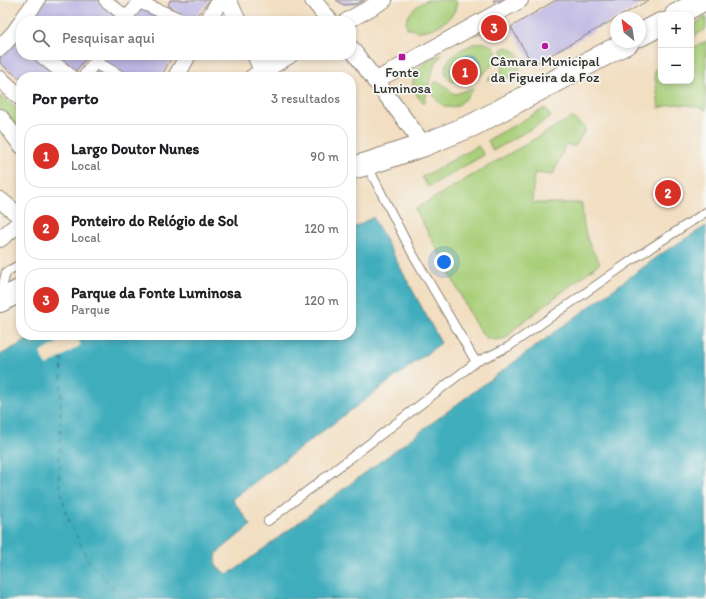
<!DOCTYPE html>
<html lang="pt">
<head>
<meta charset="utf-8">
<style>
  body { margin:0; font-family:Itim,sans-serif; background:#f2f2f2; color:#202124 }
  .controls { position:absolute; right:12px; top:12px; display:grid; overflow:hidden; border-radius:8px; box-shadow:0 2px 6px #0003 }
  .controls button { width:36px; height:36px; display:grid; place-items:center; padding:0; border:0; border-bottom:1px solid #e0e0e0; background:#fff; color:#202124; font:20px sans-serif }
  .compass { position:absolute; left:610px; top:12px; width:36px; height:36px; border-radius:50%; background:#fff; box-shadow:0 2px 6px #0003; rotate:330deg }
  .you { position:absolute; left:444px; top:262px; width:14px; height:14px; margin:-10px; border:3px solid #fff; border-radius:50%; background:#1a73e8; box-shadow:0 0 0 6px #1a73e833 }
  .badge { display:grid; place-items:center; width:26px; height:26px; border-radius:50%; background:#d93025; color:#fff; font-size:13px; font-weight:700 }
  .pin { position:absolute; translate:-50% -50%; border:2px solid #fff; box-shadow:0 1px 4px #0006 }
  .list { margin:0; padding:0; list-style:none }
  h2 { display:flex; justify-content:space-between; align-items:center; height:52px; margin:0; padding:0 16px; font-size:17px }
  h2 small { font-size:13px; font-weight:400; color:#757577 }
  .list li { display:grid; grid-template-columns:26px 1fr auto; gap:12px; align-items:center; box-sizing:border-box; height:64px; margin:0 8px 8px; padding:0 8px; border:1px solid #e0e0e0; border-radius:16px }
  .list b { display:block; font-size:15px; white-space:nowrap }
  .list p { margin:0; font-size:13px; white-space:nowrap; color:#757577 }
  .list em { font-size:13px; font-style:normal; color:#757577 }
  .icon { flex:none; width:22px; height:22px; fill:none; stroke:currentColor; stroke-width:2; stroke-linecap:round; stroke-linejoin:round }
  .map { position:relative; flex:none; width:706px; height:599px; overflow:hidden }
  .search { position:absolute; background:#fff; box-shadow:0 2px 6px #0003; left:16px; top:16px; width:340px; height:44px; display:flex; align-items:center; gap:10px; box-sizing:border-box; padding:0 14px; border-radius:16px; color:#757577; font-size:15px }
  .panel { position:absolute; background:#fff; box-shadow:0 2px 6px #0003; left:16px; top:72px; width:340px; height:268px; border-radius:16px }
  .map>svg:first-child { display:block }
</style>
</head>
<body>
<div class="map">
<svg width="706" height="599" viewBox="0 0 706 599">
  <rect width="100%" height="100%" fill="#f6f6f2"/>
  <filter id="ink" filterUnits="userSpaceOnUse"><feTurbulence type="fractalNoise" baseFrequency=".025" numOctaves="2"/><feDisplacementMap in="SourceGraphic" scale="8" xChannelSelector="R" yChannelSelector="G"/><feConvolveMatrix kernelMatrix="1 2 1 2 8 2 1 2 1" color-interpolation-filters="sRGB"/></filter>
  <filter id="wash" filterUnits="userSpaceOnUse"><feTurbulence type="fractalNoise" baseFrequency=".012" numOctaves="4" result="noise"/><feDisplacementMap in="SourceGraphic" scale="16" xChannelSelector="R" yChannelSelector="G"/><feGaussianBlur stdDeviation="0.9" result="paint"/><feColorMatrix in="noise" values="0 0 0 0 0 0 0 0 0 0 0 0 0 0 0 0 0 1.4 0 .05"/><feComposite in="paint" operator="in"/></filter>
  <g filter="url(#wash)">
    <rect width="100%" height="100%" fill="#f2dec0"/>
    <path fill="#a9cf79" stroke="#6a7d52" d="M427 0H455L457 3C456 6 455 9 454 12 447 23 430 32 417 31 414 30 410 29 407 28L406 21C411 10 416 6 427 0Z
      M706 17V29L691 38V26Z
      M504 21 507 37C496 27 486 33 473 35L495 22Z
      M706 41V110L695 106 675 104 659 108 654 70 661 66V81H691V49Z
      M482 42 493 46C494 48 496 50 496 52 497 65 480 78 469 81 463 82 457 82 450 81 437 67 453 52 467 47 472 44 477 43 482 42Z
      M507 47C511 49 515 51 518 54 524 60 521 71 514 75 506 80 496 80 487 80L502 70 503 63 502 48Z
      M442 54C428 72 431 84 424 103 400 81 419 63 442 54Z
      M436 82C444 82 448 90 455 94L474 88C469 95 462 104 454 107 441 111 424 89 436 82Z
      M0 96 21 112V137L0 108Z
      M545 108 551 117 493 151 488 140Z
      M572 117 586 129 575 146 565 145 553 175 534 173 532 203H582C583 230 586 241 600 263L515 328 506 338 496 340 486 338 474 322 442 258 415 209Z
      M478 146 484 155 428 187 422 177Z"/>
    <path fill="#3fadbd" stroke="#356c74" d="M459 65a11 11 0 1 1 22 0a11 11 0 1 1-22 0Z
      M373 217 441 343 232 499 251 525 217 553 215 563 218 568 227 574 235 570 472 393 664 252 706 226V599H0V355L37 335H351V229Z"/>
    <path fill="#f2dec0" d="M70 335H75L81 345 47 366 40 353Z"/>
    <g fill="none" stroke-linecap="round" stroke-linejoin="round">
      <path stroke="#335f65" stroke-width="1" stroke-dasharray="5 4" stroke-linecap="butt" d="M62 357 59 481 66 514 88 560 124 599"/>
    </g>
    <g id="blocks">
      <path fill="#bdb5e2" d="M42 0H99L121 17 118 21H27Z
        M170 0H210L192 21 168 6Z
        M336 0H364L356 4 344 5Z
        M493 0H503L496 4Z
        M556 0H649L533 65 511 27Z
        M146 7 174 21H129L137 10Z
        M16 40 21 43V55H36L63 77H21V79L10 71 0 63V53Z
        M47 55H89L73 74Z
        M105 55H173L161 77H125L100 61Z
        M96 67 112 77H89Z"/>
    </g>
  </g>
  <g filter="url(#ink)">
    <use href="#blocks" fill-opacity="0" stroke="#8e8476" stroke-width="1"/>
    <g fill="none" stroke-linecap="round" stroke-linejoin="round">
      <g stroke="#8e8476" stroke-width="10">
        <path id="service" d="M0 297 6 272 21 264
          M476 362 508 347 635 258 706 212
          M268 521 476 362 411 251 367 165"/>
      </g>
      <g stroke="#8e8476" stroke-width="14">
        <path id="pedestrian" d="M105 0 126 17
          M124 21 139 2 184 21
          M95 62 120 77
          M84 77 100 55"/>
      </g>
      <g stroke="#8e8476" stroke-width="18">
        <path id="minor" d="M228 0 238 21
          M313 0 330 21
          M22 21 37 0
          M208 21 220 0
          M347 21 384 0
          M0 48 14 33 21 23
          M351 48 424 145
          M42 55 70 77
          M255 55 265 77
          M176 77 188 55
          M253 77 290 55
          M0 79 21 98
          M375 81 520 0
          M0 117 21 145
          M0 200 21 217
          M0 239 21 222"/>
      </g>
      <g stroke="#8e8476" stroke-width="24">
        <path id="secondary" d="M676 15 703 0
          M640 35 661 24
          M351 168 367 164 424 145 473 125 628 42
          M0 301 21 290"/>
      </g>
      <use href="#service" stroke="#fff" stroke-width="8"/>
      <use href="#pedestrian" stroke="#fff" stroke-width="12"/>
      <use href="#minor" stroke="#fff" stroke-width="16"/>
      <use href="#secondary" stroke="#fff" stroke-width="22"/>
    </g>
  </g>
  <g fill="#b5179e" stroke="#f6f6f2" stroke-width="1.5">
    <circle cx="545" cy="46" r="4"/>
    <rect x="398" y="53" width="8" height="8" rx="2"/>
  </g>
  <g text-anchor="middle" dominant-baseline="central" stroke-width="3.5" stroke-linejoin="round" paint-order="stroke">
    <g font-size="14" fill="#2b2b2b" stroke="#f6f6f2">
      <text x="545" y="61">Câmara Municipal<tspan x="545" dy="16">da Figueira da Foz</tspan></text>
      <text x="402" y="72">Fonte<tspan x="402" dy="16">Luminosa</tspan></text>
    </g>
  </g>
</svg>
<div class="controls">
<button>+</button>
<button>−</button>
</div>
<svg class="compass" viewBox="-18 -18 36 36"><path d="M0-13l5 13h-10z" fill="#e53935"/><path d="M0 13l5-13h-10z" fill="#757577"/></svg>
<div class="you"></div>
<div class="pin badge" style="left:465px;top:72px">1</div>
<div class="pin badge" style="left:668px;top:193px">2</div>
<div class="pin badge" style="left:494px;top:28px">3</div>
<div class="search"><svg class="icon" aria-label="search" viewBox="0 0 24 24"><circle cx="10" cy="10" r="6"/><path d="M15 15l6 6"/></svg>Pesquisar aqui</div>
<section class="panel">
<h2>Por perto<small>3 resultados</small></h2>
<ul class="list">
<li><span class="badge">1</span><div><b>Largo Doutor Nunes</b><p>Local</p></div><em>90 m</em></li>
<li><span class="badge">2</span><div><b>Ponteiro do Relógio de Sol</b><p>Local</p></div><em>120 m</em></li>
<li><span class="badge">3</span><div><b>Parque da Fonte Luminosa</b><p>Parque</p></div><em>120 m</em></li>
</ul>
</section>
</div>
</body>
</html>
